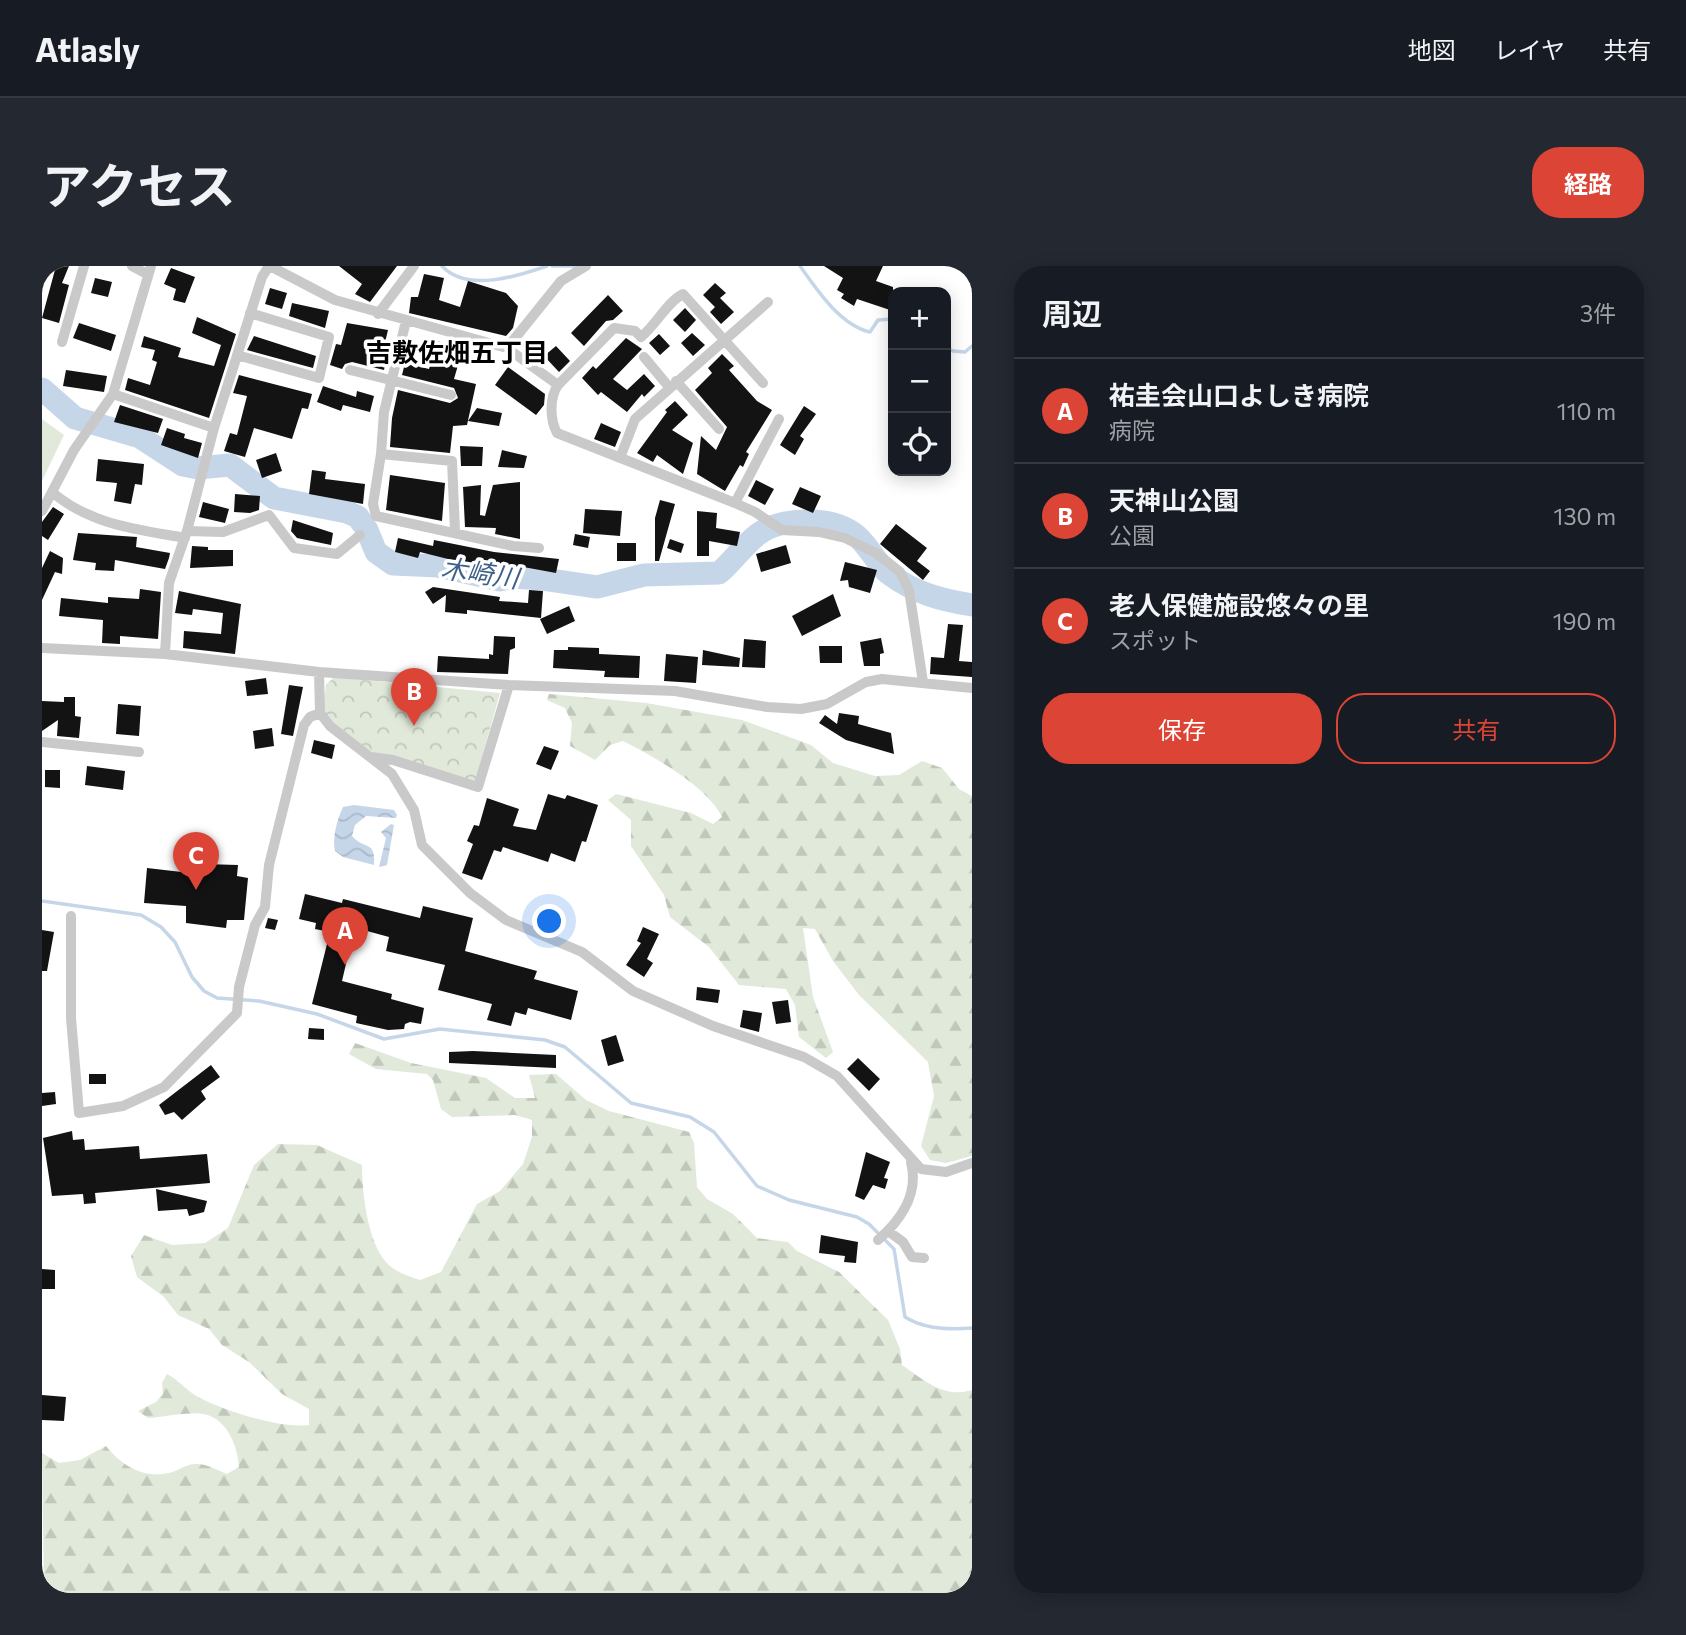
<!DOCTYPE html>
<html lang="ja">
<head>
<meta charset="utf-8">
<style>
  body { margin:0; font-family:Commissioner,"Noto Sans JP",sans-serif; background:#242831; color:#f1f3f6 }
  .controls { position:absolute; right:21px; top:21px; display:grid; overflow:hidden; border-radius:14px; box-shadow:0 4px 18px #0003 }
  .controls button { width:63px; height:63px; display:grid; place-items:center; padding:0; border:0; border-bottom:2px solid #363941; background:#171b24; color:#f1f3f6; font:35px sans-serif }
  .you { position:absolute; left:508px; top:656px; width:24px; height:24px; margin:-18px; border:5px solid #fff; border-radius:50%; background:#1a73e8; box-shadow:0 0 0 10px #1a73e833 }
  .badge { display:grid; place-items:center; width:46px; height:46px; border-radius:50%; background:#dc4435; color:#fff; font-size:23px; font-weight:700 }
  .pin { position:absolute; translate:-50% -58px; filter:drop-shadow(0 2px 4px #0008) }
  .pin::after { content:''; position:absolute; top:37px; width:24px; height:21px; background:inherit; clip-path:polygon(0 0,100% 0,50% 100%) }
  .list { margin:0; padding:0; list-style:none }
  h2 { display:flex; justify-content:space-between; align-items:center; height:91px; margin:0; padding:0 28px; font-size:30px }
  h2 small { font-size:23px; font-weight:400; color:#9ea1a6 }
  .list li { display:grid; grid-template-columns:46px 1fr auto; gap:21px; align-items:center; box-sizing:border-box; height:105px; padding:0 28px; border-top:2px solid #363941 }
  .list b { display:block; font-size:26px; white-space:nowrap }
  .list p { margin:0; font-size:23px; white-space:nowrap; color:#9ea1a6 }
  .list em { font-size:23px; font-style:normal; color:#9ea1a6 }
  .actions { display:flex; gap:14px; padding:21px 28px }
  .actions a { flex:1; padding:16px 0; border:2px solid #dc4435; border-radius:28px; text-align:center; font-size:24px; color:#dc4435 }
  .actions .main { background:#dc4435; color:#fff }
  .icon { flex:none; width:38px; height:38px; fill:none; stroke:currentColor; stroke-width:2; stroke-linecap:round; stroke-linejoin:round }
  .map { position:relative; flex:none; width:930px; height:1327px; overflow:hidden; border-radius:28px }
  header { display:flex; align-items:center; gap:42px; box-sizing:border-box; height:98px; padding:0 35px; background:#171b24; border-bottom:2px solid #363941 }
  header strong { font-size:33px }
  nav { display:flex; gap:38px; margin-inline-start:auto; font-size:24px }
  .intro { display:flex; align-items:center; justify-content:space-between; box-sizing:border-box; height:168px; padding:0 42px }
  h1 { margin:0; font-size:49px }
  .button { padding:18px 32px; border-radius:28px; background:#dc4435; color:#fff; font-size:24px; font-weight:700 }
  main { display:flex; gap:42px; padding:0 42px }
  aside { flex:1; background:#171b24; border-radius:28px; box-shadow:0 4px 18px #0003 }
  .map>svg:first-child { display:block }
</style>
</head>
<body>
<header>
<strong>Atlasly</strong>
<nav><a>地図</a><a>レイヤ</a><a>共有</a></nav>
</header>
<div class="intro"><h1>アクセス</h1><a class="button">経路</a></div>
<main>
<div class="map">
<svg width="930" height="1327" viewBox="0 0 930 1327">
  <defs>
    <pattern id="forest-firs" width="22" height="20" patternUnits="userSpaceOnUse" patternTransform="scale(1.75)"><rect width="22" height="20" fill="#e0e9da"/><path d="M5 1l3.5 6h-7zM16 11l3.5 6h-7z" fill="#c0c8bb"/></pattern>
    <pattern id="park-crowns" width="20" height="18" patternUnits="userSpaceOnUse" patternTransform="scale(1.75)"><rect width="20" height="18" fill="#e0e9da"/><path d="M2 6a3 3 0 1 1 6 0M12 15a3 3 0 1 1 6 0" fill="none" stroke="#c0c8bb"/></pattern>
    <pattern id="water-waves" width="16" height="10" patternUnits="userSpaceOnUse" patternTransform="scale(1.75)"><rect width="16" height="10" fill="#c6d6e9"/><path d="M0 5q4-4 8 0t8 0" fill="none" stroke="#aab8c8"/></pattern>
  </defs>
  <rect width="100%" height="100%" fill="#fff"/>
  <path fill="url(#forest-firs)" d="M507 428 604 437 700 454 769 479 791 497 833 510 857 509 880 495 900 502 917 523 930 530V890L904 897 888 894 879 880 892 830 886 796 817 729 791 695 773 663 761 662 771 731 791 786 784 792 757 771 753 739 744 723 697 719 667 681 628 651 622 629 589 580V554L566 534 574 528 649 547 671 558 680 551C666 521 611 490 581 475L568 479 553 494 528 480 530 457 523 442 505 434Z
    M313 777 369 797 444 812 473 832H493L487 809 514 808 544 834 567 845 647 866 652 877 655 921 665 933 691 948 715 972 746 976 755 985 797 1006 846 1054 858 1083 860 1099C882 1114 902 1133 930 1124V1327H2L0 1187 17 1197 38 1194 64 1180C79 1199 101 1213 127 1207 136 1205 144 1198 153 1198 164 1197 175 1204 185 1208L197 1201C196 1182 186 1153 162 1148 150 1145 120 1151 106 1152L96 1145 114 1136 121 1128 120 1117 125 1108C138 1115 145 1125 156 1131 183 1145 238 1163 267 1159V1143L240 1128 207 1096 180 1079 167 1063 136 1049 122 1031 95 1011 89 990 102 969 130 979 163 977 186 962 212 899 236 878 275 879 320 899C320 927 326 987 352 1003 359 1008 369 1011 378 1014L399 1006 435 938 458 925 481 898 490 871V854L473 849 410 851 399 843 391 814 385 808 334 803 307 788Z"/>
  <path fill="url(#park-crowns)" d="M292 411 458 427 433 516 331 487 284 451 281 439 284 419Z"/>
  <path fill="#e0e9da" d="M0 153 22 169 0 215Z"/>
  <path fill="url(#water-waves)" d="M312 539 352 544 355 549 354 552 324 550 313 559 310 570C322 584 334 574 332 599L301 591 293 585C290 572 295 554 301 541Z
    M349 558 352 559 345 599 337 601 344 572 339 566Z"/>
  <g fill="none" stroke-linecap="round" stroke-linejoin="round">
    <path stroke="#c6d6e9" stroke-width="3.5" d="M400 0C425 27 476 10 505 0
      M510 0H533
      M758 0C775 24 798 59 828 66L836 54 851 53
      M904 81 911 85 923 86 930 80
      M0 635 99 649 119 661 133 676 150 711 162 725 175 732 217 735 275 748 342 773 398 763 503 774 523 781 589 837 648 851 672 866 715 920 747 934 815 951 827 958 852 983 863 1051C882 1063 908 1064 930 1062"/>
    <path stroke="#c6d6e9" stroke-width="23" d="M0 123 33 152 98 171 141 199 156 202 188 199 232 232 305 246 316 251 325 264 334 286 351 298 396 300 458 314 469 311 501 313 555 321 602 309 677 307C690 296 701 280 715 269 739 251 786 250 811 267 825 276 833 296 846 307 872 327 899 334 930 339"/>
  </g>
  <path fill="#131313" d="M14 0H27L20 17 27 19 17 57 0 52Z
    M297 0H355L328 36 313 28 320 18Z
    M782 0H841L834 15 851 21V45L815 33 812 40 799 32 802 28 795 24 801 12Z
    M129 2 153 11 143 37 131 34 134 23 122 18Z
    M382 8 402 12 397 34 418 41 426 15 464 27 476 40 471 62 464 70 367 47 369 31H376Z
    M53 12 70 16 66 31 49 27Z
    M673 17 684 27 678 32 692 46 679 58 668 46 673 41 661 29Z
    M228 22 245 27 240 43 223 38Z
    M566 29 581 45 571 54 564 55 542 80 529 67Z
    M250 37 287 45 283 62 247 50Z
    M643 42 654 54 643 66 631 54Z
    M155 51 194 68 167 152 83 124 86 112 108 119 115 96 110 94 113 84 99 81 102 70 139 82 136 91 172 100 179 79 150 67Z
    M37 57 74 69 69 85 31 72Z
    M305 57 346 64 340 89 345 90 342 104 310 96 303 98 300 103 288 99 294 78 299 79Z
    M650 67 663 79 651 90 639 77Z
    M617 68 628 80 618 89 607 77Z
    M212 70 274 90 271 102 205 84Z
    M584 72 600 83 571 113 585 124 602 108 613 120 602 131 600 128 585 146 559 126 556 129 540 112 551 100 554 103Z
    M395 75 421 82 412 113 434 118 425 159 411 160 408 187 348 181 350 152 356 124 408 137 416 132 412 122 360 109 363 97 387 103Z
    M514 80 528 95 517 106 502 90Z
    M680 88 692 100 687 104 715 135 730 144 704 186 707 188 701 201 698 199 683 225 655 208 659 170 674 184 685 161 653 124 670 107 666 102Z
    M466 101 503 128 502 139 494 149 453 119Z
    M24 104 65 110 62 126 21 120Z
    M197 109 270 128 266 143 260 142 250 173 212 162 203 191 182 185 188 167 195 169 205 130 191 127Z
    M281 120 314 131 315 125 332 130 328 146 301 139 299 145 275 136Z
    M633 135 646 149 630 164 651 177 641 208 615 189 611 196 595 187 625 146 623 144Z
    M78 139 121 153 116 167 72 156Z
    M762 140 774 148 758 170 762 173 753 189 738 179Z
    M435 142 460 147 457 160 426 155Z
    M559 157 579 166 573 181 552 173Z
    M125 162 143 168 142 172 160 177 156 192 119 179Z
    M418 180 441 181 440 200H419Z
    M460 184 485 190 482 202 456 201Z
    M234 187 240 205 220 212 214 194Z
    M56 193 102 198 100 219 93 218 89 238 72 235 75 217 54 215Z
    M270 204 284 206 283 213 323 218 321 238 267 228Z
    M348 209 403 217 400 255 344 244Z
    M714 214 732 223 723 239 706 230Z
    M478 216V273L453 268 454 262 423 261 421 221 439 219 438 249 443 250 451 219Z
    M758 221 779 230 771 247 750 238Z
    M193 228 218 230 217 244 208 247 192 246Z
    M618 234 633 238 617 295H613V252Z
    M161 236 187 243 183 257 157 251Z
    M11 241 22 248 6 274 0 270V256Z
    M543 243 580 245 578 270 541 267Z
    M655 245 675 247 674 262 698 266 695 280 667 275V290H655Z
    M251 254 291 267 289 279 255 272 249 265Z
    M854 258 885 282 875 295 888 305 881 314 838 278Z
    M36 267 95 271 94 281 128 287 127 292 123 303 73 294 72 305 53 304 54 297 31 294Z
    M533 268 548 271 546 282 531 279Z
    M356 272 391 280 392 274 452 286 517 293 514 307 476 300 475 303 438 298V301L378 286 376 292 353 286Z
    M628 273 642 278 639 287 625 282Z
    M575 277H594V295H575Z
    M744 279 749 297 719 306 714 288Z
    M150 280 166 281V284H191V300L148 302Z
    M8 285 21 292 20 308 13 306 0 334V302Z
    M803 296 835 304 828 327 807 321 806 314 798 315Z
    M391 321 458 331 457 335 486 337 487 324 501 325 499 352 425 344V348L403 346 404 329 391 338 383 326Z
    M98 323 119 326 116 373 78 370V378L60 377 61 354 17 350 19 332 66 337V331L97 333Z
    M137 325 199 338 193 388 141 382 142 365 179 368 181 347 151 343 150 349 133 347Z
    M791 328 799 350 760 370 750 350Z
    M527 340 533 355 505 368 498 353Z
    M906 358 921 359 917 395 930 396V411L888 408 889 391 902 392Z
    M452 370 473 371V382L468 384 466 408 395 406 396 390 447 393V388L451 389Z
    M839 372 842 387 838 388V400H822L818 376Z
    M702 373 724 375 723 402 700 401Z
    M777 380H800V397H778Z
    M526 381 557 382V388L598 390 597 412 562 411 563 405 511 402 512 384H526Z
    M661 384 698 392 697 401 660 399Z
    M624 388 656 391 654 417 622 415Z
    M224 412 226 428 205 430 203 415Z
    M247 419 261 421 251 470 239 468Z
    M22 431H33V450L39 451 37 472 15 470 16 454 0 465V435L22 436Z
    M76 438 99 440 97 470 74 468Z
    M797 447 817 450 816 458 849 467 852 488 804 474 777 457 783 449 795 458Z
    M230 462 232 480 213 483 211 465Z
    M272 474 293 479 290 493 269 487Z
    M502 480 517 485 509 504 494 498Z
    M45 500 83 505 81 524 43 519Z
    M3 504H18V522L3 521Z
    M506 528 523 533 525 529 556 539 544 576 540 575 533 596 509 587 506 596 461 581 459 586 452 584 440 614 420 607 431 578 425 575 432 559 437 560 445 532 477 543 471 560 494 564Z
    M162 598 196 599 195 610 206 612 202 654H185L184 662 144 657V640L102 637 105 602 157 608Z
    M263 628 300 637 301 633 378 652 381 640 431 652 423 685 495 705 492 713 536 725 529 754 486 742 484 749 473 746 469 760 445 754 450 738 396 724 403 699 344 685 347 671 325 665 323 671 311 668 300 715 350 728 349 733 382 742 379 758 368 756 363 758 362 763 346 764 314 757 315 750 270 738 288 666 273 663 274 657 257 653Z
    M226 652 236 654 233 664 223 662Z
    M601 661 617 668 605 693 611 697 602 711 584 699 599 677 595 675Z
    M0 664 12 666 5 705H0Z
    M655 721 678 724 676 737 654 734Z
    M746 734 749 756 734 758 730 736Z
    M701 744 720 747 717 766 698 761Z
    M267 762 282 763V774L266 773Z
    M574 769 582 795 566 800 559 774Z
    M431 785 514 789V802L407 797V786Z
    M816 792 838 813 827 825 805 803Z
    M169 799 178 811 159 825 164 833 140 854 132 846 123 849 117 839Z
    M47 808H64V818H47Z
    M13 826 14 838 0 840V827Z
    M30 865 31 874 42 873 43 884 97 880 98 893 165 888 168 917 53 927 54 937 42 938 41 928 10 930 1 872Z
    M824 886 848 896 842 912 846 913 843 923 831 919 822 934 813 930Z
    M114 923 165 935 162 946 147 950 145 943 116 945Z
    M779 969 816 976 814 997 802 996 803 990 777 987Z
    M0 1003 13 1004V1023H0Z
    M0 1129 24 1131 22 1155 0 1154Z"/>
  <g fill="none" stroke-linecap="round" stroke-linejoin="round">
    <path stroke="#c9c9c9" stroke-width="10" d="M90 0 105 8
      M228 0 293 34 465 82 516 119C507 132 508 154 515 167L693 237 713 246 740 264 777 266 803 272 834 287 858 306 867 324 881 416
      M336 48 372 0
      M364 55 342 146 339 188 410 195 413 265
      M20 76 42 0
      M465 82 519 15 544 0
      M195 89 277 112 287 71 208 47
      M602 91 627 121
      M308 104 409 129
      M634 115 677 163
      M516 119 572 62 593 65 599 71C614 59 625 36 641 28L721 117
      M71 128 172 162 220 11 227 0
      M339 188 331 238 334 250 471 280 497 282
      M578 192 593 153 726 36
      M11 227C50 259 94 263 143 272
      M693 237 737 153
      M0 245 32 184 71 128 109 0
      M145 265 181 266 227 249 252 282 295 288 318 269
      M0 382 123 388 277 406 467 419 633 425 725 441 759 443 785 438 824 416 840 413 930 422
      M123 388 127 317 145 265 172 162
      M277 406 278 447 288 460 350 508 372 544 380 579 428 627 464 654 540 686 591 725 671 760 762 791 795 810 879 903 904 906 930 897
      M0 476 97 486
      M329 491 351 494 436 521 467 419
      M29 650V752L37 847 81 840 122 821 195 747 197 721 213 659 223 641 227 599 262 459 268 451 278 447
      M846 965 861 976 870 991 882 992
      M836 974C860 953 877 928 869 896"/>
  </g>
  <g text-anchor="middle" dominant-baseline="central" stroke-width="7" stroke-linejoin="round" paint-order="stroke">
    <g font-size="26" font-weight="bold" fill="#000" stroke="#fff">
      <text x="415" y="85">吉敷佐畑五丁目</text>
    </g>
    <g font-size="26" font-style="italic" fill="#3f6089" stroke="#fff">
      <text transform="translate(438 306) rotate(8)">木崎川</text>
    </g>
  </g>
</svg>
<div class="controls">
<button>+</button>
<button>−</button>
<button><svg class="icon" aria-label="locate" viewBox="0 0 24 24"><circle cx="12" cy="12" r="6"/><path d="M12 2v4M12 18v4M2 12h4M18 12h4"/></svg></button>
</div>
<div class="you"></div>
<div class="pin badge" style="left:303px;top:699px">A</div>
<div class="pin badge" style="left:372px;top:460px">B</div>
<div class="pin badge" style="left:154px;top:624px">C</div>
</div>
<aside>
<h2>周辺<small>3件</small></h2>
<ul class="list">
<li><span class="badge">A</span><div><b>祐圭会山口よしき病院</b><p>病院</p></div><em>110 m</em></li>
<li><span class="badge">B</span><div><b>天神山公園</b><p>公園</p></div><em>130 m</em></li>
<li><span class="badge">C</span><div><b>老人保健施設悠々の里</b><p>スポット</p></div><em>190 m</em></li>
</ul>
<div class="actions"><a class="main">保存</a><a>共有</a></div>
</aside>
</main>
</body>
</html>
